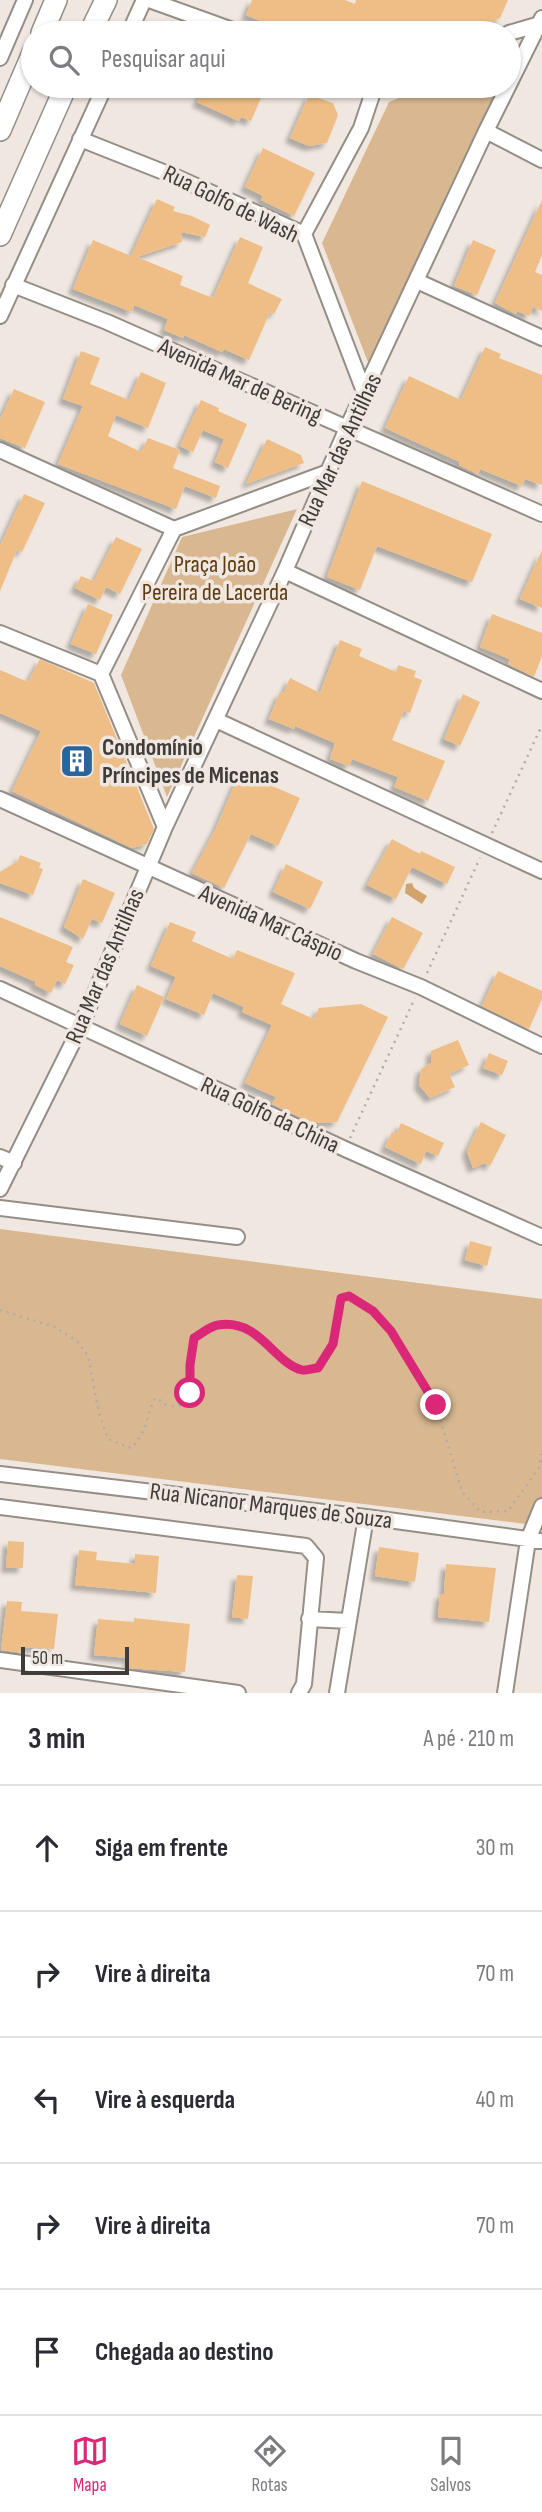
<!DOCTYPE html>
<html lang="pt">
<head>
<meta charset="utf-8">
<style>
  body { margin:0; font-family:"Sofia Sans Condensed",sans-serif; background:#f7f7f7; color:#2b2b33 }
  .scale { position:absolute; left:21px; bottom:18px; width:108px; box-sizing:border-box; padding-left:7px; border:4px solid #3f3c39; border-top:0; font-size:19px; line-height:24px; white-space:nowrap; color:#3f3c39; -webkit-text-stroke:5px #f0e8e0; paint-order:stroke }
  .stop { position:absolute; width:21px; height:21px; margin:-16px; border:5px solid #db2777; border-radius:50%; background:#fff }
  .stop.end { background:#db2777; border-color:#fff; box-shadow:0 2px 7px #0008 }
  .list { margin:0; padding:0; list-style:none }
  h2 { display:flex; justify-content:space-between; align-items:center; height:91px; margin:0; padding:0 28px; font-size:30px }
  h2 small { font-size:23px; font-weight:400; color:#7c7c81 }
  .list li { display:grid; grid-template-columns:46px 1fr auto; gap:21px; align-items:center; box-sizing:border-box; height:126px; padding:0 28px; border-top:2px solid #e1e1e2 }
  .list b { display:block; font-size:26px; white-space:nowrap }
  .list em { font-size:23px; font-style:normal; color:#7c7c81 }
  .icon { flex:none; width:38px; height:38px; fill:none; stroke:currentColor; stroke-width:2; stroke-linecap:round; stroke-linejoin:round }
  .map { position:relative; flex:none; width:542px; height:1693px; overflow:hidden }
  .search { position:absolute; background:#fff; box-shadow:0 2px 5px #0004; left:21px; right:21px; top:21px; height:77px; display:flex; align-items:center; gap:18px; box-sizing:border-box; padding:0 24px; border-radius:38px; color:#7c7c81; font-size:26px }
  .sheet { height:721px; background:#fff }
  nav { display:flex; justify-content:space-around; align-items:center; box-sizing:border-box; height:98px; border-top:2px solid #e1e1e2; background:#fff; font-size:19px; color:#7c7c81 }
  nav a { display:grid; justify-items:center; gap:4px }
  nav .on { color:#db2777 }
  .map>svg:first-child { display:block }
</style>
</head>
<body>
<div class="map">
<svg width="542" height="1693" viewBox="0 0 542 1693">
  <defs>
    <filter id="shadow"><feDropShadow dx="-5" dy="5" stdDeviation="2" flood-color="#0004"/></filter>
  </defs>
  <rect width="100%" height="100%" fill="#f0e8e0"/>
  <path fill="#d8b791" d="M427 86H501L371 370 322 243 389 102Z
    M297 509 167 797 121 675 182 537Z
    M0 1229 542 1299V1526L0 1459Z"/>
  <path fill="#d3a36c" d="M412 883 414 888 427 896 422 904 405 893 406 884Z"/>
  <path fill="#efbe86" filter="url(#shadow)" d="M252 0H345L355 4 356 0H508L500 18 464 33H290L246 15Z
    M204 86H266L251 121 241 117 239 121 197 102Z
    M309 95 333 103 338 115 327 143 309 146 290 138Z
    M263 148 315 173 294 216 261 200 263 196 245 187Z
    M157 199 175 207 173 211 192 216 210 225 205 237 181 232 182 242 137 257 183 276 180 285 213 298 240 237 263 247 248 283 282 299 274 314 270 312 249 360 224 349 222 352 184 335 183 338 164 330 168 319 134 305 132 312 73 289 93 240 131 256Z
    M542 200V255L535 272 542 275V311L533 307 529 316 517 311 516 314 495 303Z
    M473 240 496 250 477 295 454 286Z
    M485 347 501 354 499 358 542 375V485L525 479 522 486 480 469 478 474 459 465 460 462 385 428 409 376 461 400Z
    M81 351 100 358 90 384 129 400 141 372 166 383 148 428 116 415 108 436 141 452 148 438 180 450 173 468 220 486 216 498 185 486 176 509 58 464 83 406 63 399Z
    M14 389 45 402 25 448 0 438V420Z
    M201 400 219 408 218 411 247 424 228 468 215 462 224 439 203 430 193 452 180 446Z
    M267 439 301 455 304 463 246 484Z
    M362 481 492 534 472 582 377 546 360 590 327 577Z
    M24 494 45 503 22 552 17 550 0 591V546Z
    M116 537 142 549 120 594 106 587 100 600 75 588 81 576 94 581Z
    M542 550V608L520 599Z
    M88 604 113 615 96 654 71 644Z
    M492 614 542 633V656L534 677 508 664 510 659 480 647Z
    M340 640 362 649 359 656 396 672 398 665 416 671 414 677 422 680 410 713 404 711 392 740 445 761 428 801 394 787 398 777 352 759 349 766 330 759 335 743 295 726 294 729 269 719 280 692 283 694 290 678 320 693Z
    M40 659 94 683 154 829 147 844 132 848 12 791 41 731 0 713V670L28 682Z
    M463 694 480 702 460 746 444 739Z
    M240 772 300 798 278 846 251 834 224 888 192 873 216 828Z
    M392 839 420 854 421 851 455 867 447 884 412 867 396 899 367 885Z
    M20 855 41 863 39 868 43 869 33 895 0 883V872L18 861Z
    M286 864 323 882 310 909 273 892Z
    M83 879 115 893 102 923 92 919 83 939 64 927Z
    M0 917 73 947 66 962 74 965 65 984 57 980 51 993 35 985 36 982 0 966Z
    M392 917 423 933 403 969 373 954Z
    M170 922 196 932 192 941 233 959 237 950 295 973 281 1004 314 1019 319 1008 361 1004 388 1017 337 1122 312 1123 272 1104 276 1097 245 1083 272 1025 242 1012 244 1007 213 993 204 1015 166 999 176 977 151 966Z
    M498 971 542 991V999L529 1029 482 1006Z
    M137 985 164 997 147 1036 120 1024Z
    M458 1040 469 1065 449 1074 455 1087 430 1098 419 1085 421 1069 431 1063V1051Z
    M489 1053 508 1061 502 1075 483 1068Z
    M481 1122 506 1135 490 1166 485 1163 473 1168 467 1151Z
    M401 1123 444 1143 438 1156 426 1151 421 1164 385 1147 392 1132 396 1134Z
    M470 1241 492 1247 487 1266 465 1260Z
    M8 1541 24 1542 23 1568H6Z
    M379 1547 419 1553 415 1582 375 1576Z
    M79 1550 97 1552 96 1560 135 1564V1554L159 1556 156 1593 75 1585Z
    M446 1564 496 1568 489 1622 438 1617 440 1594H444Z
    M237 1575 253 1576 248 1619 232 1617Z
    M7 1601 22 1602 21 1611 58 1614 54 1649 25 1647V1653L1 1650Z
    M134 1618 190 1624 185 1672 128 1668 129 1658 94 1655 98 1619 134 1622Z"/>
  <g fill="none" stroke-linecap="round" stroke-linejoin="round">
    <g stroke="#948e86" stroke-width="18">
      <path id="minor" d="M149 0 241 33
        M129 33 144 0
        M509 33 540 24
        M0 58 25 0
        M486 131 542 160
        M80 139 176 177 304 234 365 394
        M304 234 361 128 375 86
        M417 281 542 338
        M13 285 107 322 542 514
        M0 316 105 86
        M0 450 174 529 328 472
        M285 571 542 691
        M0 633 101 674 165 827
        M101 674 174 529
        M216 720 542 871
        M0 799 356 961 421 987 542 1046
        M0 989 345 1149 542 1237
        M0 1157 14 1163
        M0 1189 81 1026 165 827 285 571 347 428 486 131 542 18
        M0 1208 237 1237
        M0 1474 366 1517 542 1541
        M0 1507 306 1546 316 1558 304 1684 299 1693
        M309 1619 349 1621
        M0 1660 238 1693
        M337 1693 366 1517
        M505 1693 528 1540 542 1506"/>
    </g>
    <g stroke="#948e86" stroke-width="24">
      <path id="highway" d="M42 33 56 0
        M90 33 106 0
        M0 130 33 53
        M0 235 66 86"/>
    </g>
    <path stroke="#b2aca6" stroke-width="2.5" stroke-dasharray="2 5" stroke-linecap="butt" d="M492 833 542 725
      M427 973 480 858
      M350 1138 415 998
      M0 1310 55 1327 78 1342 88 1356 99 1413 108 1439 131 1448C147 1433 146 1416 155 1398 162 1400 163 1405 170 1406 194 1410 189 1381 190 1367 190 1357 192 1347 194 1338L217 1325 244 1328 268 1343 288 1362 302 1370 318 1368 333 1344 341 1298 349 1296 373 1311 391 1331 407 1356 436 1405 462 1492 481 1512 508 1511 539 1468 542 1454"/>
    <use href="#minor" stroke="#fff" stroke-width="14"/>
    <use href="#highway" stroke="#fff" stroke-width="21"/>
  </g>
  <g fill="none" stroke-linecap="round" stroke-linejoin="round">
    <path stroke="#db2777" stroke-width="9" d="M190 1393V1365L194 1338C201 1334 210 1326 218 1325 259 1318 274 1363 302 1370 306 1371 313 1368 318 1368L333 1344 341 1298 349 1296 373 1311 391 1331 436 1405"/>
  </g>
  <defs>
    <g id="building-square" transform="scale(1.75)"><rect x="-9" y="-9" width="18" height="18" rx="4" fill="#29649c" stroke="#f0e8e0"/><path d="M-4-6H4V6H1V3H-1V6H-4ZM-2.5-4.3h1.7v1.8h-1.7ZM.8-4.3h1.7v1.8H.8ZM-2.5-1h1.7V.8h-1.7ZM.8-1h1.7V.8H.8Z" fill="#fff"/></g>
  </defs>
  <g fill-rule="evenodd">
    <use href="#building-square" x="77" y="761"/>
  </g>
  <g text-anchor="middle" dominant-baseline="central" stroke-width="7" stroke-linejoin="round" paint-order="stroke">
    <g font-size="24" fill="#3f3c39" stroke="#f0e8e0">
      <text transform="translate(231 204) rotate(26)">Rua Golfo de Wash</text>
      <text transform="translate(240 381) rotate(24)">Avenida Mar de Bering</text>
      <text transform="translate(340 450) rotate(-65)">Rua Mar das Antilhas</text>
      <text transform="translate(271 923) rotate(24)">Avenida Mar Cáspio</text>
      <text transform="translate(105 966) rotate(-67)">Rua Mar das Antilhas</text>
      <text transform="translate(270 1115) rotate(25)">Rua Golfo da China</text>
      <text transform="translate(271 1506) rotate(7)">Rua Nicanor Marques de Souza</text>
    </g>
    <g font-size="24" fill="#5d3c11" stroke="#f0e8e0">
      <text x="215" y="564">Praça João<tspan x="215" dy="28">Pereira de Lacerda</tspan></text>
    </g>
    <g font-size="24" font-weight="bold" fill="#3f3c39" stroke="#f0e8e0" text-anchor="start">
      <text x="102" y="747">Condomínio<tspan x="102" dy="28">Príncipes de Micenas</tspan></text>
    </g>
  </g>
</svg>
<div class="scale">50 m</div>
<div class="stop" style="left:190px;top:1393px"></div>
<div class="stop end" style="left:436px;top:1405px"></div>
<div class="search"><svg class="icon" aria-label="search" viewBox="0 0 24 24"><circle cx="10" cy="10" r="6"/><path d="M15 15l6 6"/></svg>Pesquisar aqui</div>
</div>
<section class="sheet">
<h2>3 min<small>A pé · 210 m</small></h2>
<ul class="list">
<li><svg class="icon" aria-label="ahead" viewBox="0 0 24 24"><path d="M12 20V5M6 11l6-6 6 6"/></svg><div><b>Siga em frente</b></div><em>30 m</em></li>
<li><svg class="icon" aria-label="right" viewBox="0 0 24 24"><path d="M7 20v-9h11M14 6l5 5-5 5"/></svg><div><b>Vire à direita</b></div><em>70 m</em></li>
<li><svg class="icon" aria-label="left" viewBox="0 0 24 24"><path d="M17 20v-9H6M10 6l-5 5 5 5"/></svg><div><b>Vire à esquerda</b></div><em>40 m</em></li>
<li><svg class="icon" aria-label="right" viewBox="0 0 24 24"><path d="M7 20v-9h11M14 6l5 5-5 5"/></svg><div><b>Vire à direita</b></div><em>70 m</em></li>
<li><svg class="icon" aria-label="arrive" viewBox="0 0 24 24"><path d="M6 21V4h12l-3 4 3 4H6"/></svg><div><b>Chegada ao destino</b></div></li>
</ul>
</section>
<nav>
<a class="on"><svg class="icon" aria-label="map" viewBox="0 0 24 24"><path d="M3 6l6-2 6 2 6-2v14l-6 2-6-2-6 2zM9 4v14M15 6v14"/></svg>Mapa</a>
<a><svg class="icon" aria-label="directions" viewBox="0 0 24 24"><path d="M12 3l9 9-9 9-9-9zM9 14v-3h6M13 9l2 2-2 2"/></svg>Rotas</a>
<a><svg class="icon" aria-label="saved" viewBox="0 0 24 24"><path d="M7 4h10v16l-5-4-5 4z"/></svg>Salvos</a>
</nav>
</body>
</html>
